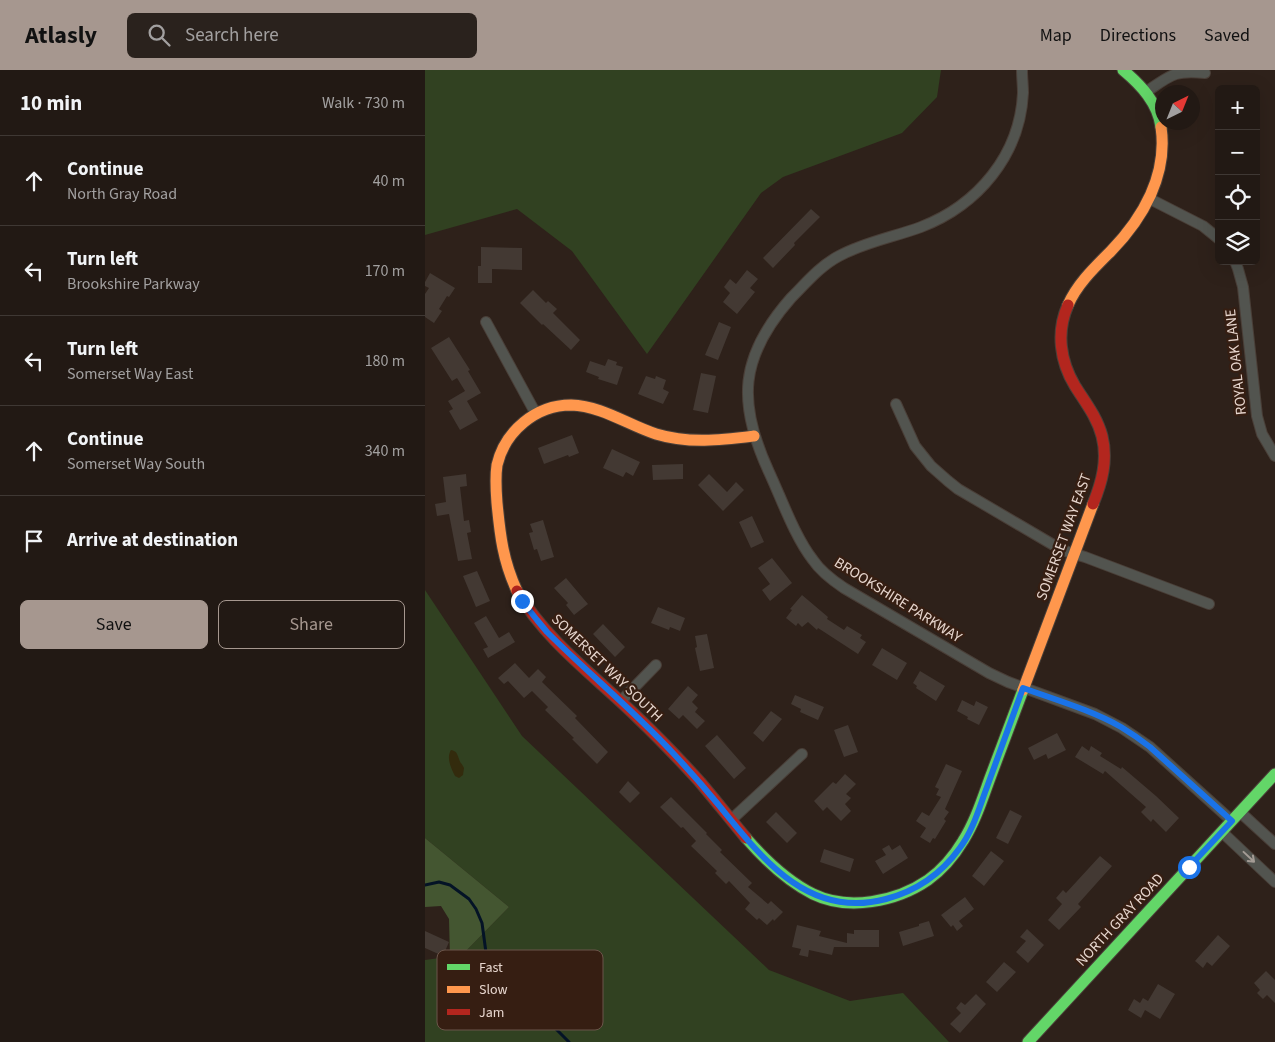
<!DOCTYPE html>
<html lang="en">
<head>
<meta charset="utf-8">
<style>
  body { margin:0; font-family:"Source Sans 3",sans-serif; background:#2a221d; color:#f1f3f6 }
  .controls { position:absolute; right:15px; top:15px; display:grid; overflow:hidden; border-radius:8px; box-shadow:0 5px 20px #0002 }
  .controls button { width:45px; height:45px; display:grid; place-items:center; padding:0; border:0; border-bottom:1px solid #3f3834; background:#221914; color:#f1f3f6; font:25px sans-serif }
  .compass { position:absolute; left:730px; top:15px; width:45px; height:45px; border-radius:50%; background:#221914; box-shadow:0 5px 20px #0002; rotate:43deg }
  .stop { position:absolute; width:15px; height:15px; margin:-11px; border:4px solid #1a73e8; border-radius:50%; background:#fff }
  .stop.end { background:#1a73e8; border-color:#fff; box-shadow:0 1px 5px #0008 }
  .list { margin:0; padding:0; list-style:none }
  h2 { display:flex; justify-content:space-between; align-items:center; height:65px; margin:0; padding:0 20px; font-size:21px }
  h2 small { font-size:16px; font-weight:400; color:#a2a0a0 }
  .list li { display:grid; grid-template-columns:32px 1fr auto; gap:15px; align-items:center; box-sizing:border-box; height:90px; padding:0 20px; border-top:1px solid #3f3834 }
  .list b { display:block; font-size:19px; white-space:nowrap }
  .list p { margin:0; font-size:16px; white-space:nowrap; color:#a2a0a0 }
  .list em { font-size:16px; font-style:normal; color:#a2a0a0 }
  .actions { display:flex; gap:10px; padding:15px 20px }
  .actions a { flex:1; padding:11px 0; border:1px solid #a6978f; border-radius:8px; text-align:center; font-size:18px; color:#a6978f }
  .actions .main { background:#a6978f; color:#111 }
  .icon { flex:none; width:28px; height:28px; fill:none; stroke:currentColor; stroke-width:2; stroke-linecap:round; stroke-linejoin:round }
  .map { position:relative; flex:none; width:850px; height:972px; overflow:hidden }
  header { display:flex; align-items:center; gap:30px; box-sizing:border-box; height:70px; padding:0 25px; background:#a6978f; color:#111 }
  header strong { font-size:24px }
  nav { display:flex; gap:28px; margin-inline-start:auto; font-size:18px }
  .search { width:350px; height:45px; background:#2a221d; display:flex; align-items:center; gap:12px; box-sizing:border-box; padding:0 18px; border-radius:8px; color:#a2a0a0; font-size:19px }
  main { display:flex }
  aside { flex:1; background:#221914 }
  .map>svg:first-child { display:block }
</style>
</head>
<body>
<header>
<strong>Atlasly</strong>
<div class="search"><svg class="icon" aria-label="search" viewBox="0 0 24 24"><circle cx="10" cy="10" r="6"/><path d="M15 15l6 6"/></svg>Search here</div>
<nav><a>Map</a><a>Directions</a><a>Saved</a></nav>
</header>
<main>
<aside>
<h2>10 min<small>Walk · 730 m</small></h2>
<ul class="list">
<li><svg class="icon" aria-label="ahead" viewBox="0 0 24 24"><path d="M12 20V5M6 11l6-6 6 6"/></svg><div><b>Continue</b><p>North Gray Road</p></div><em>40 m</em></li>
<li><svg class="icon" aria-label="left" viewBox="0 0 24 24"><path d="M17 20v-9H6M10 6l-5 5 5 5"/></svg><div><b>Turn left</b><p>Brookshire Parkway</p></div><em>170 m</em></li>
<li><svg class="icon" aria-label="left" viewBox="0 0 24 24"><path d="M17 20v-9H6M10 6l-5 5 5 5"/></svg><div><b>Turn left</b><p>Somerset Way East</p></div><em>180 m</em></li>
<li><svg class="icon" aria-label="ahead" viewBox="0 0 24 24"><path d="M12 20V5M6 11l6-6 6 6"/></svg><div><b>Continue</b><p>Somerset Way South</p></div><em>340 m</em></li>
<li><svg class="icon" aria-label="arrive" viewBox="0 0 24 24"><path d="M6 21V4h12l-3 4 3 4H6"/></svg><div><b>Arrive at destination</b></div></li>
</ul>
<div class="actions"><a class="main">Save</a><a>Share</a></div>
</aside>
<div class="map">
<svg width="850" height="972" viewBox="0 0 850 972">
  <rect width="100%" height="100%" fill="#2e211a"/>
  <path fill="#314121" d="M0 0H516L512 27 477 63 358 107 336 123 222 284 147 181 92 139 0 165Z
    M0 520 97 666 344 900 425 931 478 923 524 972H0V890L37 885 84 837 0 768Z"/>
  <path fill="#445631" d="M0 768 84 837 37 885 25 887 24 849 16 836 0 837Z"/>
  <path fill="#332b0d" d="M26 680C32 681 32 684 34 689 35 693 38 695 39 698L38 705 34 708 30 706C26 698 21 688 26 680Z"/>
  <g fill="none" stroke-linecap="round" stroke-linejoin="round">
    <path stroke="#041326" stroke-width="3" d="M0 815 14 812 25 815 44 829 51 839 57 853 62 890 144 972"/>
  </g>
  <path fill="#433933" d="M386 139 395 147 369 173 370 175 348 198 338 188Z
    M56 177 97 178V200L67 199V213H53V196H56Z
    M322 200 333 209 325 218 330 222 312 244 298 232 305 223 299 217 305 209 311 214Z
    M5 203 30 218 24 227 22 226 14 239 17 241 9 253 0 247V224L4 218 0 216V212Z
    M108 220 121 233 123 231 132 239 128 243 155 270 146 280 118 254 117 255 95 233Z
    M294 252 306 257 293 290 280 285Z
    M24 267 45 300 43 301 56 323 42 331 53 350 35 360 24 341 28 339 23 331 40 321 32 308 27 311 6 278Z
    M183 289 192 292 191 295 198 297 192 315 173 309 174 307 161 302 165 291 180 296Z
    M276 303 291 306 283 343 268 340Z
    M221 306 230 309 231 306 241 310 238 319 244 322 238 334 213 324Z
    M147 365 154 383 144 387 143 385 119 394 113 378Z
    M187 379 215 392 208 406 201 402 198 407 178 398Z
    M258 394V409L228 410 227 395Z
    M41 404 42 416 35 417 39 451 44 450 46 462 42 463 47 489 33 491 24 444 12 446 10 434 21 432 18 407Z
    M284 404 302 422 311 412 319 420 298 441 273 415Z
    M327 446 339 472 326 478 314 452Z
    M118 450 129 487 116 491 112 479 109 480 104 463 108 462 105 454Z
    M347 488 367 513 345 531 337 520 345 514 333 498Z
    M52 501 65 531 51 537 38 506Z
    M141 508 163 534 149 545 141 535 143 533 129 518Z
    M377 525 403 547 402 549 419 560 422 556 437 565 435 568 441 572 433 584 393 558 392 560 383 552 377 557 373 553 371 556 361 548 367 540 365 539Z
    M233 537 260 548 255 561 245 557 244 560 226 553Z
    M61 546 74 568 84 562 90 572 63 588 58 579 63 577 49 553Z
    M178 554 200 577 190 587 168 564Z
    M282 564 289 598 275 601 270 578 272 577 270 566Z
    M457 578 482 593 472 610 447 595Z
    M90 593 104 608 113 599 121 607 117 612 152 646 150 648 183 682 172 694 147 669 149 668 120 640 123 637 107 621 99 628 83 611 79 614 73 608Z
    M495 601 520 616 511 631 491 618 492 616 488 613Z
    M263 616 273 625 267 632 273 638 270 642 280 651 272 659 258 645 254 649 243 639Z
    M370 625 399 637 393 650 375 642 376 639 366 634Z
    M537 630 549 636 551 631 563 637 554 655 542 649 543 647 532 641Z
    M346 641 357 649 338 672 328 663Z
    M423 655 433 682 419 687 409 660Z
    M632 663 641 680 623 689 621 684 609 690 603 678Z
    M292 665 321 698 309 709 280 676Z
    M657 676 664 681 666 676 677 683 675 686 696 699 697 697 731 726 754 748 741 762 728 749 726 752 716 742 721 737 680 701 678 704 650 687Z
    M521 694 537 701 520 739 524 742 519 749 521 751 510 769 508 768 505 773 495 767 501 758 491 751 497 742 504 746 516 727 511 725 514 719 510 717Z
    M420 704 431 714 421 724 426 728 420 734 426 741 416 751 402 737 398 741 389 731 408 712 411 714Z
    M203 711 215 723 205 733 194 722Z
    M246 727 282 763 281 764 297 780 295 782 327 813 323 817 343 834 346 831 358 842 349 851 348 849 342 855 334 848 332 850 320 839 325 833 304 811 301 814 290 803 292 801 266 776 271 771 258 757 256 758 235 737Z
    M585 740 597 746 583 774 571 768Z
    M351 742 372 763 362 773 341 752Z
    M464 775 467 780 475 775 483 788 458 804 450 791 461 785 457 779Z
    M399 779 429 789 425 802 395 792Z
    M566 781 579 791 559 816 547 806Z
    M675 786 687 796 653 834 656 837 634 860 623 850 637 834 631 828 638 820 641 823Z
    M540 827 549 839 534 851 538 856 532 861 528 855 526 857 516 845Z
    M504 851 509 866 478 876 474 862 494 856V854Z
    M372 855 396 861 394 866 422 873V863L429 864V860H454V877H409L407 885 384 880 383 887 374 885 376 879 367 877Z
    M602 859 619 875 603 893 591 882 601 871 595 867Z
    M0 861 24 872 18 886 0 878Z
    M793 865 805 876 787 896 782 892 778 898 770 891Z
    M579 892 591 902 572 922 561 912Z
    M841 901 850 910V933L842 925 838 929 832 923 835 920 829 913Z
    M733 914 750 924 735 949 720 940 716 948 703 940 709 929 715 933 718 928 723 931Z
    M551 924 561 934 535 963 525 954 536 943 531 938 536 932 540 935Z"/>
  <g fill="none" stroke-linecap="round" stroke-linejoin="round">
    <g stroke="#4a3f38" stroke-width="12">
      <path id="street" d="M597 0C597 8 598 15 598 23 595 85 553 135 496 157 469 167 440 172 414 186 395 196 381 213 366 228 314 287 312 333 344 402 357 430 370 467 388 490 396 502 407 510 419 518L564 603 583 612 670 644 697 658 725 677 807 751
        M721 22C746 5 749 0 780 3
        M725 129 778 156 794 169
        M810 191 813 199 818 217 832 346 837 364 850 386
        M61 252 111 344
        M471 334 490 376 506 396 523 411 533 419 637 480 660 487 784 534
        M196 631 231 595
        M815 742 850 774
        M306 750 377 684
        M797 762 850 812"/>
    </g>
    <g stroke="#4a3f38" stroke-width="13">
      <path id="fast" d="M698 0C716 15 733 33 736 57
        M321 768C340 790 362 811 388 824 423 841 471 832 503 810 517 800 529 786 538 771 550 752 557 730 565 708 576 679 587 649 598 620
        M603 972 850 704"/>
    </g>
    <g stroke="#4a3f38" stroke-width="13">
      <path id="slow" d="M643 235C652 214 670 197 686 181 718 148 743 105 736 57
        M92 521C78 491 75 465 72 433 71 420 70 408 72 395 80 361 111 335 146 335 177 336 203 355 231 364 264 374 296 370 329 366
        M598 620 668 434"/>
    </g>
    <g stroke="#4a3f38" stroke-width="13">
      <path id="jam" d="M643 235C631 262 635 291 650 316 660 332 672 347 677 366 683 390 677 412 668 434
        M92 521C122 572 170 606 212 647 234 668 255 690 275 712 291 731 306 750 321 768"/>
    </g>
    <use href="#street" stroke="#52544f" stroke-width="10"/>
    <use href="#fast" stroke="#63d668" stroke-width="11"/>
    <use href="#slow" stroke="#ff974d" stroke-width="11"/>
    <use href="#jam" stroke="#b3261e" stroke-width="11"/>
  </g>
  <defs><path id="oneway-shaft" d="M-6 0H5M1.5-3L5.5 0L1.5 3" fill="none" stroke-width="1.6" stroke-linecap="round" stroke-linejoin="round" transform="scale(1.25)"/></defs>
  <use stroke="#a49c95" href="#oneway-shaft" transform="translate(824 787) rotate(43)"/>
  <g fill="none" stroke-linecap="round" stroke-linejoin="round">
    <path stroke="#1a73e8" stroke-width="6" d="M97 531 112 550 122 562C163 603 208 640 247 682 263 699 278 716 292 733 336 787 382 850 461 829 491 821 516 804 534 779 548 761 554 738 562 717 574 684 586 651 598 618 631 630 666 640 696 657 706 663 716 670 725 677L807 751 764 797"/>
  </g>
  <g text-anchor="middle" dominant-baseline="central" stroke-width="4.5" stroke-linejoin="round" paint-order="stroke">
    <g font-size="15" fill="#e7d6ce" stroke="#361e12">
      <text transform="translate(811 292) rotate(-96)">ROYAL OAK LANE</text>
      <text transform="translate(639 467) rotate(-70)">SOMERSET WAY EAST</text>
      <text transform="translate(473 530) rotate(32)">BROOKSHIRE PARKWAY</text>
      <text transform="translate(182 598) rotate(44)">SOMERSET WAY SOUTH</text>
      <text transform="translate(695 850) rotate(-47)">NORTH GRAY ROAD</text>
    </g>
  </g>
  <rect x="12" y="880" width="166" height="80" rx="8" fill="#361e12" stroke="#6b554a" stroke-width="1"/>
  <rect x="22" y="894" width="23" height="6" fill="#63d668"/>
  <rect x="22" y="916" width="23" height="7" fill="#ff974d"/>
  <rect x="22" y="939" width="23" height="6" fill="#b3261e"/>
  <g font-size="14" fill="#e7d6ce">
    <text x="54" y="902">Fast</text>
    <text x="54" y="924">Slow</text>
    <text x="54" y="947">Jam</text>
  </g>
</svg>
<div class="controls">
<button>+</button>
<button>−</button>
<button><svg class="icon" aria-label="locate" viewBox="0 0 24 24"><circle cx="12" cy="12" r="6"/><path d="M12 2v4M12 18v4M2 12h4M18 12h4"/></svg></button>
<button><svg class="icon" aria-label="layers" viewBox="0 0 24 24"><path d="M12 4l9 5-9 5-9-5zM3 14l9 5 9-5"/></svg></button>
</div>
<svg class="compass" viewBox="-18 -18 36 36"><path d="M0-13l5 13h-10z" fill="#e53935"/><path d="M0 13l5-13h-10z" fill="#a2a0a0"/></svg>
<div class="stop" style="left:764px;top:797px"></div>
<div class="stop end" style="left:97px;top:531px"></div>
</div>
</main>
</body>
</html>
